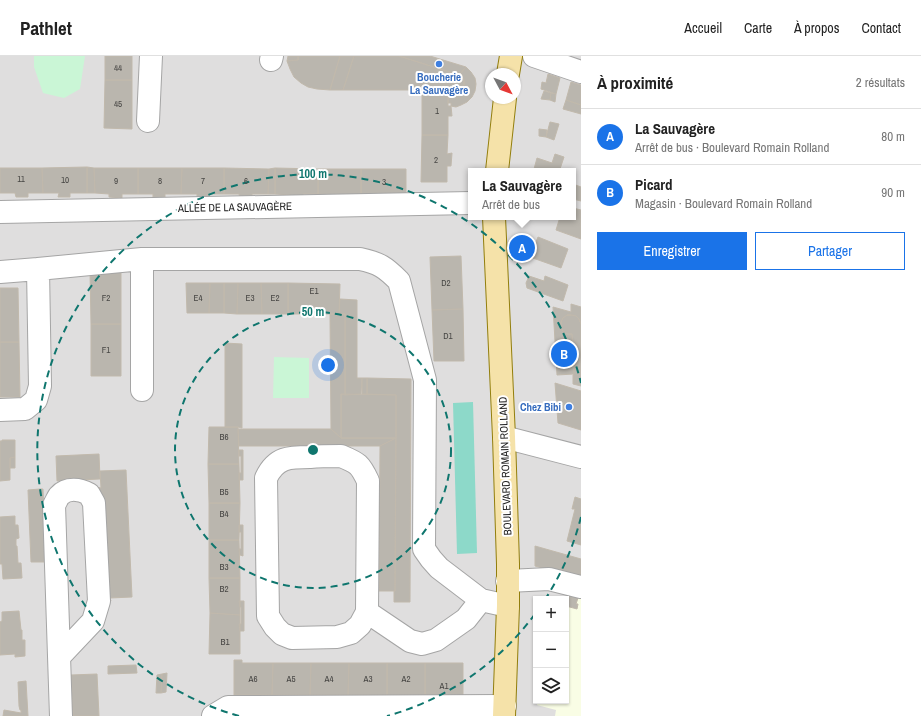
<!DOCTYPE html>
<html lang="fr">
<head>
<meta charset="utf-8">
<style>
  body { margin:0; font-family:"Archivo Narrow",sans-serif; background:#f6f6f6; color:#222 }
  .controls { position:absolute; right:12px; bottom:12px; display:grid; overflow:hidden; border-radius:0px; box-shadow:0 1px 3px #0004 }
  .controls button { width:36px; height:36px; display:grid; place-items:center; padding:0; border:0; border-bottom:1px solid #e0e0e0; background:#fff; color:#222; font:20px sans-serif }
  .compass { position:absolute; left:485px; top:12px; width:36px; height:36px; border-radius:50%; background:#fff; box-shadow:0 1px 3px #0004; rotate:131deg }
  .you { position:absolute; left:328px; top:309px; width:14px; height:14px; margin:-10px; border:3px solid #fff; border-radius:50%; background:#1a73e8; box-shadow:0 0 0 6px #1a73e833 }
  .badge { display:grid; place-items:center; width:26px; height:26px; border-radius:50%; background:#1a73e8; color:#fff; font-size:13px; font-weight:700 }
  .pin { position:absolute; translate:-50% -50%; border:2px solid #fff; box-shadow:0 1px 4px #0006 }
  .popup { position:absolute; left:468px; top:112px; width:108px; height:52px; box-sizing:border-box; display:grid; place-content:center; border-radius:0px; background:#fff; filter:drop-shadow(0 1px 3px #0005); font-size:13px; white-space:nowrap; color:#767676 }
  .popup b { font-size:15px; color:#222 }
  .popup::after { content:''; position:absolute; left:50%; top:100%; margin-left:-8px; border:8px solid transparent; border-top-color:#fff }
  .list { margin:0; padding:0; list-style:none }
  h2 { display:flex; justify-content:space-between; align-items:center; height:52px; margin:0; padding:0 16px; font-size:17px }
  h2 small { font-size:13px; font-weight:400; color:#767676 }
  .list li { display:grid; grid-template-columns:26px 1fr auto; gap:12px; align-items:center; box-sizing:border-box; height:56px; padding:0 16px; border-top:1px solid #e0e0e0 }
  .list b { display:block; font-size:15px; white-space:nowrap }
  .list p { margin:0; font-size:13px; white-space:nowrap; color:#767676 }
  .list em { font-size:13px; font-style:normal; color:#767676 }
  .actions { display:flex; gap:8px; padding:12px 16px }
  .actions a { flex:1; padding:9px 0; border:1px solid #1a73e8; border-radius:0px; text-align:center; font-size:14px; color:#1a73e8 }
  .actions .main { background:#1a73e8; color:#fff }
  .icon { flex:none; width:22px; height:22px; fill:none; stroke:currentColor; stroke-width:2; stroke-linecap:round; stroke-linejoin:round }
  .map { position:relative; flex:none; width:581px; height:660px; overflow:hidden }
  header { display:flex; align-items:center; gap:24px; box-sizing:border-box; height:56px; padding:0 20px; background:#fff; border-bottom:1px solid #e0e0e0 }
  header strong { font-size:19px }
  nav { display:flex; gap:22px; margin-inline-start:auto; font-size:14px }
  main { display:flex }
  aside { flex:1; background:#fff }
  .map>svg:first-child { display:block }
</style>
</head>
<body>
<header>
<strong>Pathlet</strong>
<nav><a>Accueil</a><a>Carte</a><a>À propos</a><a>Contact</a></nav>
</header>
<main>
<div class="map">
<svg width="581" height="660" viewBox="0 0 581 660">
  <rect width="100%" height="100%" fill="#f1efe9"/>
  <path fill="#dfdede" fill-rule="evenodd" d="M0 0H581V660H0ZM491 18H515V42H491ZM471 115H573V161H471ZM536 543H566V645H536Z"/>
  <path fill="#f9fde5" d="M574 520 581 522V660H555L556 654 537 649 538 645H566V550Z"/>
  <path fill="#caf6d6" d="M34 0H85L80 33 64 42 43 37 34 11Z
    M274 301 309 302V342H273Z"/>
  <path fill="#8dd9c9" d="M473 346 477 497 457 498 453 347Z"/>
  <path fill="#bab6ae" stroke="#c1b9ac" d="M105 0H132V24H105Z
    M288 0H298V4L287 5Z
    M298 0H340L330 34 317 33 308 31 301 27 294 21 290 13 287 5 298 4Z
    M340 0H354L343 34H330Z
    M354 0H399L459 19 463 22 464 25V29L458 34H448V31H422V34H343Z
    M399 0H430L466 11 459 19Z
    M466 11 471 16 475 22 476 28 475 35 472 41 467 46 461 49 456 51 451 50V47H448V34H458L464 29V25L463 22 459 19Z
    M548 18 560 22 556 38 541 33 542 26 546 27Z
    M105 24H132V73L104 72Z
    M571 26 581 29V49L566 44Z
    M422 31H448V33H422Z
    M422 33H448V50H451L452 60H448V79H422Z
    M544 35 551 37 550 44 541 43Z
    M551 37 556 38 555 46 550 44Z
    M566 44 581 49V58L563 53Z
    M550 66 559 68 554 84 546 81Z
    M539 73 547 74 546 81 539 80Z
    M422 79H448L447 98 452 97 451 110H447V126H421Z
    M555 98 564 101 560 113 567 115H537V114L534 113 537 102 552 107Z
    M87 111V137H70V141H58L59 137H43L42 112Z
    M87 111 94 112 95 137H87Z
    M0 112H42L43 137H28V141H16L15 137H0Z
    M94 112H138V138H122V142L109 141V138L95 137Z
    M138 112H182L181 138H165V142H153V138H138Z
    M182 112H224V138H209V142H197V138H181Z
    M224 112 269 113 268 138H252V142H240L239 138H224Z
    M275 112V138H268L269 113Z
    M275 112 318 113V138H303V143H291V139L275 138Z
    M318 113H361V139L334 143 333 139 318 138Z
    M361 113H406V139H361Z
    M573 128 581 131V145L573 143Z
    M573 152 581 154V183L556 174 560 161H573Z
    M538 181 568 193 561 212 530 201Z
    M461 200 463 253 432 254 430 201Z
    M121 215V268H91L90 216Z
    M529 220 544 225 545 220 568 229 563 245 527 232 526 227Z
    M186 227H210L209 257H187Z
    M210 227H224V257H209Z
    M224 227H238L237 258 224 257Z
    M238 227H261L262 258H237Z
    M261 227H288V258H262Z
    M288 227 340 228 339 258H288Z
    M0 232H18L19 286H0Z
    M340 243 357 244V322H362L361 338 345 339V258H339Z
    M571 248 581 251V268L579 263 576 260 571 259H567L563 262 561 266V271L563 275 567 278H572L574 318 557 319 553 251 571 256Z
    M463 253 464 305H434L432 254Z
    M330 258H345V339L341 338V382L331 373Z
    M567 259H571L576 260 579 263 581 268V330L573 328V319L574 318 572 278H567L563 275 561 271V266L563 262Z
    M91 268H121V320H91Z
    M0 286H19L20 341H0Z
    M225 287 242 288V372L238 371H225Z
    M362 322H367V338H362Z
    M367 322 411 323 410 546H394V535H395L396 339 367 338Z
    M555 327 581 335V374L558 367Z
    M341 338 396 339V382H341Z
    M209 371H238L239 408H208Z
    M238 373H331L341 382H396L380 390H239Z
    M396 382 395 535H379L380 390Z
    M2 384H15V401L10 402V424L0 425V385H2Z
    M239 394H243V424H239V417H241V400H239Z
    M99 398 100 423 57 425 56 400Z
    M15 401V412H10V402Z
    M208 408H239L240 447H209Z
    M126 414 132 541 110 542 111 545 106 544 102 448 101 436H97L96 431 101 432 100 415Z
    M40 433H43L46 506H31L28 434Z
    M575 441 581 443V489L567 485 575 453H572Z
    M209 447H240L239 484H209Z
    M15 460V469H18L19 482 16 483V490H17L18 507H21L22 522 3 523 2 508H0V461Z
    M239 469H243V500L240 499 239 493H241V476H239Z
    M209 484H239L240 522H209Z
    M535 490 581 503V522L535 510Z
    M209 522H240V559L210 557Z
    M569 540 578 542 576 548H578L577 553 566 550Z
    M239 545H244V575H240L239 568H241V551H240Z
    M19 555 21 574H22V584H25V600L15 601V598L0 599V566L2 565V556Z
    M210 557 240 559V598H209Z
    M234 604H242V607H273L272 639H234Z
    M273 607H311L310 639H272Z
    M311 607H349L348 639H310Z
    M349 607H387V639H348Z
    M387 607H425V639H387Z
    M425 607H463V639H425Z
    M136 609 137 617 108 618V610Z
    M167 617 166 636 161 637 162 618Z
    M97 618 99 660H73L72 640H69L68 636H72L71 619Z
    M162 618 161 637H156L157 619Z
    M26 625 28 660H3L4 654 21 657V654H20L19 650 18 626Z"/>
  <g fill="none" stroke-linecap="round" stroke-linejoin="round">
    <g stroke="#a5a5a5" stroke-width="24">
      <path id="minor" d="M534 0 581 16
        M271 4 272 0
        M148 65 151 0
        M0 156 471 147
        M142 203H360C379 207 385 211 399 225L425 324 424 493 431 503 439 512 481 544 508 550
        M38 213 142 203V334
        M0 216 38 213 40 330 36 344 25 353 0 354
        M504 381 581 401
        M341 400C358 407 360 408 368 425L367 556 360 569 351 577 337 581 292 582 282 578 275 571 268 560 266 422C276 401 289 401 310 401 320 400 330 400 341 400Z
        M507 525 549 523 581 531
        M367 556 410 585 422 588 436 584 466 563 481 544
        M59 601 93 565 99 545 94 447 89 438C80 433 67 431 59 440 57 443 56 446 54 449L61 660
        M213 660 228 651 505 650"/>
    </g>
    <g stroke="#927e0c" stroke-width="24">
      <path id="major" d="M508 18 511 0
        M497 115 505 42
        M494 161 504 381 508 508V550L504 660"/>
    </g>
    <use href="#minor" stroke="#fff" stroke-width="22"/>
    <use href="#major" stroke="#f5e2a9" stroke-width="22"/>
  </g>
  <g fill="none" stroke="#0f766e" stroke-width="2" stroke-dasharray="7 5">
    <circle cx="313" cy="394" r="138"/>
    <path d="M581 461A276 276 0 0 1 546 542M535 558A276 276 0 0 1 387 660M239 660A276 276 0 1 1 581 327"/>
  </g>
  <g fill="#3f7fe0" stroke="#fff" stroke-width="1.5">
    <circle cx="439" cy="8" r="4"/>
    <circle cx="569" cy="351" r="4"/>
  </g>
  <g text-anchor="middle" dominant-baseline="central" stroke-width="4" stroke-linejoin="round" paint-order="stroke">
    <g font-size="9" fill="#474644">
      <text x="118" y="12">44</text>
      <text x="118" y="48">45</text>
      <text x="437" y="55">1</text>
      <text x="436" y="104">2</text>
      <text x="21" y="123">11</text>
      <text x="65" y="124">10</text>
      <text x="116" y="125">9</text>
      <text x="160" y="125">8</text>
      <text x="203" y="125">7</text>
      <text x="246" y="125">6</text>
      <text x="384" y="126">3</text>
      <text x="446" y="227">D2</text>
      <text x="314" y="235">E1</text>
      <text x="106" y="242">F2</text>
      <text x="198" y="242">E4</text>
      <text x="250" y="242">E3</text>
      <text x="275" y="242">E2</text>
      <text x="448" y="280">D1</text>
      <text x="106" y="294">F1</text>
      <text x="224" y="381">B6</text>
      <text x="224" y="436">B5</text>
      <text x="224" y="458">B4</text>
      <text x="224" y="511">B3</text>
      <text x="224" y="533">B2</text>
      <text x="225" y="586">B1</text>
      <text x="253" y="623">A6</text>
      <text x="291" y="623">A5</text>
      <text x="329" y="623">A4</text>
      <text x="368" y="623">A3</text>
      <text x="406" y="623">A2</text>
      <text x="444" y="630">A1</text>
    </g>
    <g font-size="11" font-weight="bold" fill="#366cbe" stroke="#fff">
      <text x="439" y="21">Boucherie<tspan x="439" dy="13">La Sauvagère</tspan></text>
      <text x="561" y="351" text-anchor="end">Chez Bibi</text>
    </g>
    <g font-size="11" fill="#212121" stroke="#fff">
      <text transform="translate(235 151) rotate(-1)">ALLÉE DE LA SAUVAGÈRE</text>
      <text transform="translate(505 410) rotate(-92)">BOULEVARD ROMAIN ROLLAND</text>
    </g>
  </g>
  <circle cx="313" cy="394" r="6" fill="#0f766e" stroke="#fff" stroke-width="2"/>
  <g font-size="12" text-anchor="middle" font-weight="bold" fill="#0f766e" stroke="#fff" stroke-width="4" stroke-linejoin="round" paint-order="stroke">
    <text x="313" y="122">100 m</text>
    <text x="313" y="260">50 m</text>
  </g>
</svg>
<div class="controls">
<button>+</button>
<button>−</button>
<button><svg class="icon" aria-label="layers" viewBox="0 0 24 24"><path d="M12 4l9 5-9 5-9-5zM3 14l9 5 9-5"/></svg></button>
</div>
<svg class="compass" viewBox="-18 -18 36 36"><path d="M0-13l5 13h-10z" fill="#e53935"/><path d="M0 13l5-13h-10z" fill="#767676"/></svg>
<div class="you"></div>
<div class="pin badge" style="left:522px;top:192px">A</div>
<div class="popup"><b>La Sauvagère</b>Arrêt de bus</div>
<div class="pin badge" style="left:564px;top:298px">B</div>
</div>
<aside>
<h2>À proximité<small>2 résultats</small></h2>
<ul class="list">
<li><span class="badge">A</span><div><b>La Sauvagère</b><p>Arrêt de bus · Boulevard Romain Rolland</p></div><em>80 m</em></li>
<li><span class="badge">B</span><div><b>Picard</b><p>Magasin · Boulevard Romain Rolland</p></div><em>90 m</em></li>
</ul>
<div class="actions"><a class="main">Enregistrer</a><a>Partager</a></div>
</aside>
</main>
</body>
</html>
